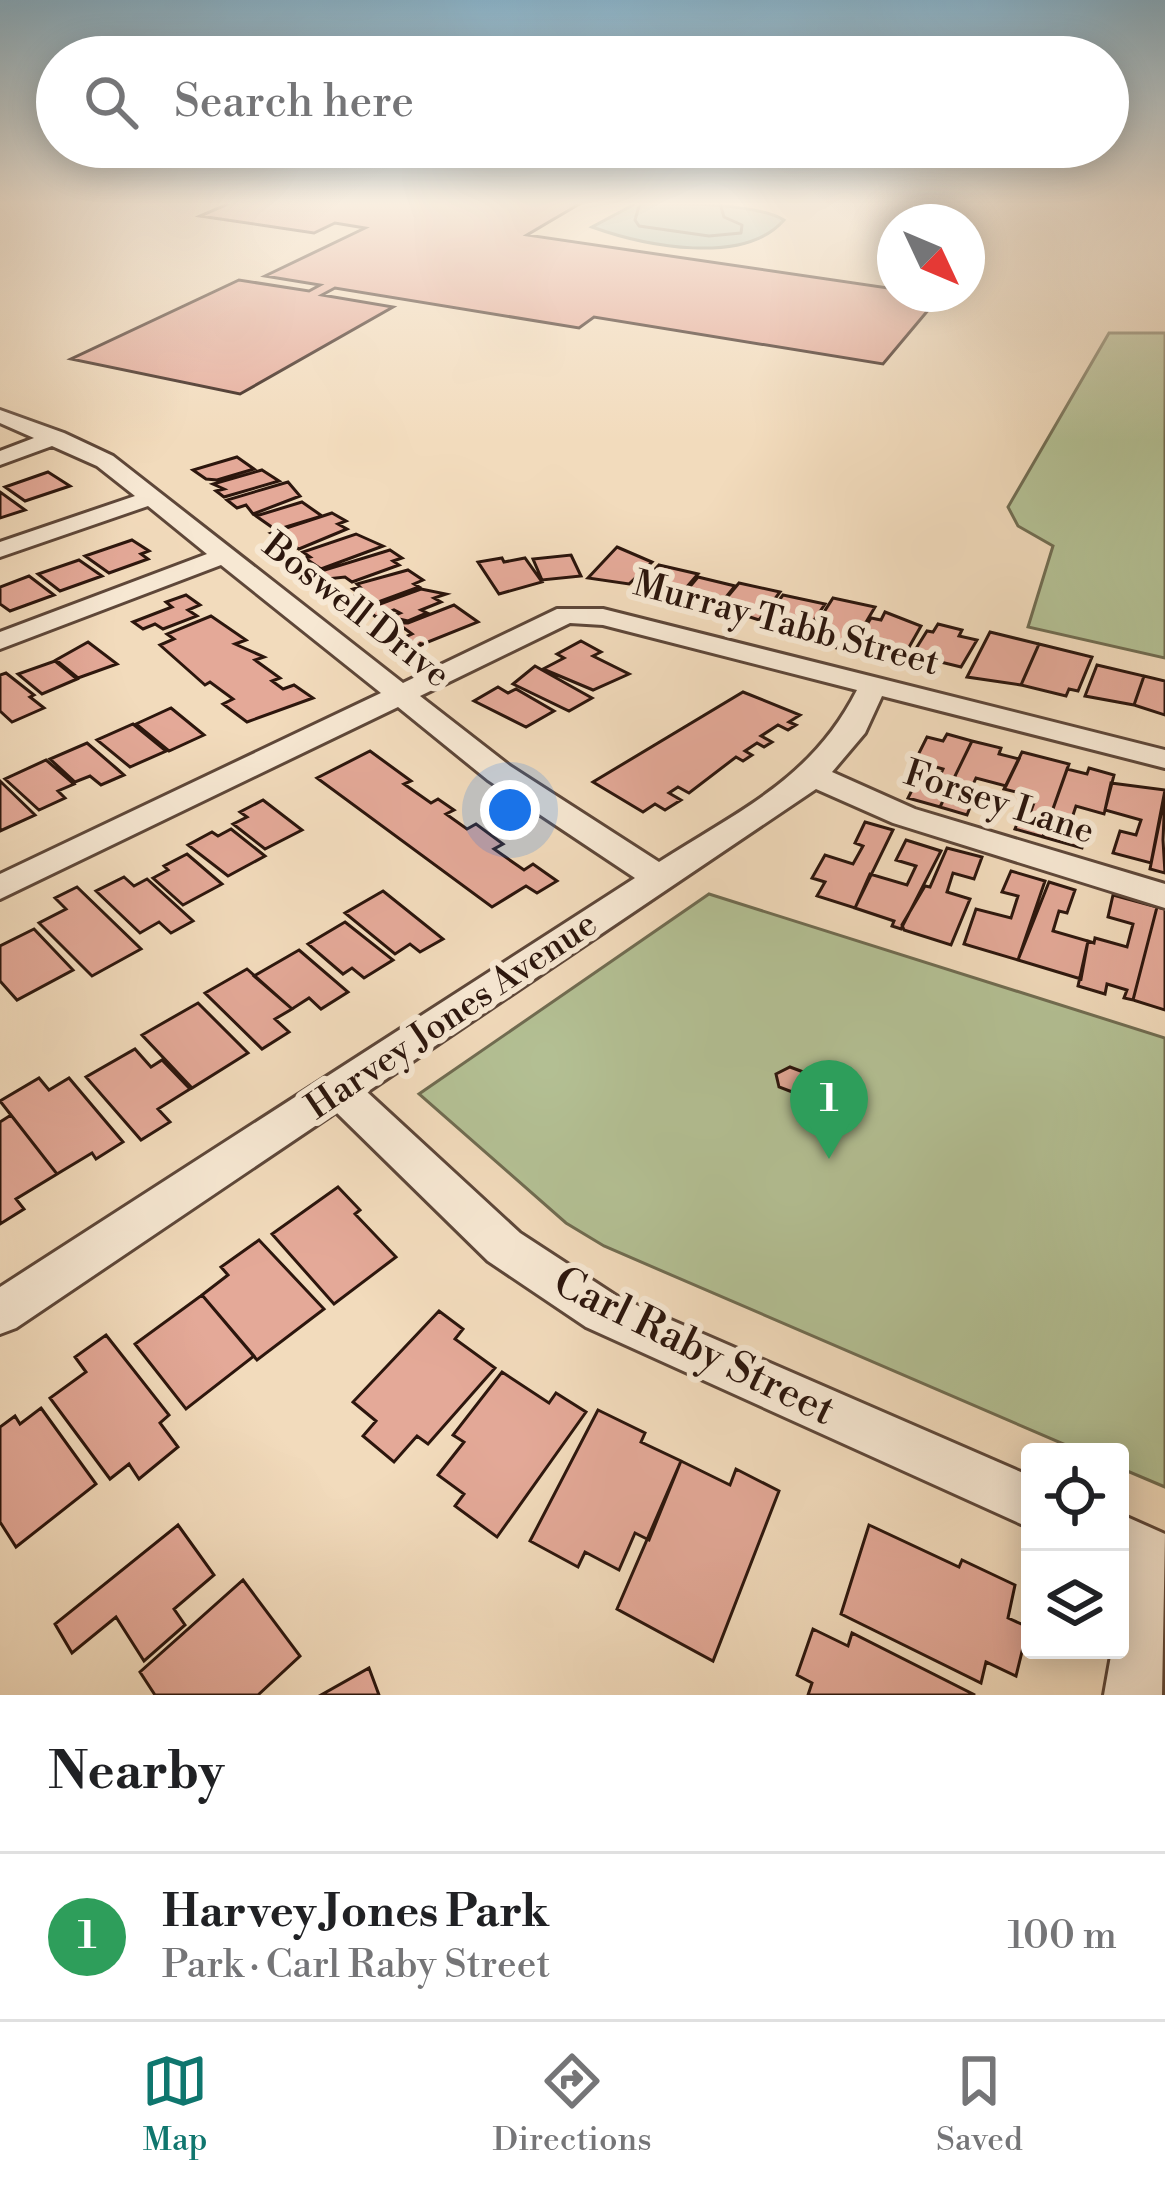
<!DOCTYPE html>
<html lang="en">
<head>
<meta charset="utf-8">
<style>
  body { margin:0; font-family:"Libre Bodoni",serif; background:#f6f6f6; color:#202124 }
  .controls { position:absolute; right:36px; bottom:36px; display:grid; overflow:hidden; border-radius:12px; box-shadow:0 6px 30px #0003 }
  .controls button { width:108px; height:108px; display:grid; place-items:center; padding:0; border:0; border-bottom:3px solid #e0e0e0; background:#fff; color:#202124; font:60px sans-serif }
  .compass { position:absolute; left:877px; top:204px; width:108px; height:108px; border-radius:50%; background:#fff; box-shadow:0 6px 30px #0003; rotate:134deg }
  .you { position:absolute; left:510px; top:810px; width:42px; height:42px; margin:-30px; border:9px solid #fff; border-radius:50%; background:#1a73e8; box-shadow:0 0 0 18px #1a73e833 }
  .badge { display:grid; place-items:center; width:78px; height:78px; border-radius:50%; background:#0f766e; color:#fff; font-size:39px; font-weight:700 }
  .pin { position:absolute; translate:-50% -99px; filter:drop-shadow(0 3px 6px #0008) }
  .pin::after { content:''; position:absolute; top:63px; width:42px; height:36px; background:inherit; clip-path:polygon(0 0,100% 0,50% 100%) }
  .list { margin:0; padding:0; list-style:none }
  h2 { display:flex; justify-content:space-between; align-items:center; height:156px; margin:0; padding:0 48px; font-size:51px }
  h2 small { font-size:39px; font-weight:400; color:#757577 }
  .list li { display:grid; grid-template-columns:78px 1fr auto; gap:36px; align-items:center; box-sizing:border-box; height:168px; padding:0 48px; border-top:3px solid #e0e0e0 }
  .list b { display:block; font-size:45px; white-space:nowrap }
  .list p { margin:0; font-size:39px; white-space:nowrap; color:#757577 }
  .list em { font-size:39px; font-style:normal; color:#757577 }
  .icon { flex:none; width:66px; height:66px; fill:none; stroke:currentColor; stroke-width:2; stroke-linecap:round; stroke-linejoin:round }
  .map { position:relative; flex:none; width:1165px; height:1695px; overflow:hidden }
  .search { position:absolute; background:#fff; box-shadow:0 6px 30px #0003; left:36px; right:36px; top:36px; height:132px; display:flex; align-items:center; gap:30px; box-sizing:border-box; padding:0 42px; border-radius:66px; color:#757577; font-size:45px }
  .sheet { height:324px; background:#fff }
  nav { display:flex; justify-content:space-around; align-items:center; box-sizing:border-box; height:168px; border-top:3px solid #e0e0e0; background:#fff; font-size:33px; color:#757577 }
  nav a { display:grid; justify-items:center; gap:6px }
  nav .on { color:#0f766e }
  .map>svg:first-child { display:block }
</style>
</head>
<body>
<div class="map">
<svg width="1165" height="1695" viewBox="0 0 1165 1695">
  <rect width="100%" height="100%" fill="#f2dbbc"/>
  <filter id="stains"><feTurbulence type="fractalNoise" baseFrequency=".00167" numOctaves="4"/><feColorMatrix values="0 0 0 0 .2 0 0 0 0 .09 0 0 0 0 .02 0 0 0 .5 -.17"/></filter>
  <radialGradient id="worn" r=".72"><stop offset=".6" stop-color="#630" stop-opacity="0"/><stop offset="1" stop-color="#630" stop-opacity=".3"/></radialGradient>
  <path fill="#b4c195" stroke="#706c51" stroke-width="3" d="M1109 333H1165V658L1028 627 1053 546 1018 526 1008 507Z
    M709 894 1165 1038V1487L1120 1468V1452H1082L604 1246 566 1223 419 1094Z"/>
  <path fill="#9bbbae" stroke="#6f796e" stroke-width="3" d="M637 203C672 203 757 203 784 220 744 266 645 246 592 227Z"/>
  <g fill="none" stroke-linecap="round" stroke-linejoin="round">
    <path stroke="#64685e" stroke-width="3" d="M640 203 635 220 639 226 709 236 741 233 742 225 724 217 720 203"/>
  </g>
  <path fill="#e4a998" stroke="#2c160d" stroke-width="3" d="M230 203H581L527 235 895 289V294L940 296 883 364 594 317 579 328 335 288 322 295 393 307 240 394 71 359 239 280 309 291 320 285 265 276 365 228 335 223 314 233 200 216Z
    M237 457 254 469 217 480 206 479 193 470Z
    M262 470 279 481 224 497 216 491 224 489 213 484Z
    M48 472 70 486 25 501 5 487Z
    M288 482 300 496 253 514 246 505 237 508 227 500Z
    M0 492 25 510 0 518Z
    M302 502 322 516 276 530 256 516Z
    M332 513 346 521 338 524 347 529 299 549 271 533Z
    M356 534 383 546 321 569 305 558 310 557 303 552Z
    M132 540 149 551 141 554 148 559 109 573 85 556Z
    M617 547 652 562 629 584 588 578Z
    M390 550 402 558 393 561 399 565 352 582 345 577 327 579 318 572Z
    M571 555 581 576 542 580 533 559Z
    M502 558 504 562 525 558 542 582 499 594 478 562Z
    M79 560 102 576 60 591 38 574Z
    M659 565 698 574 672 604 636 590Z
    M408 570 423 580 414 584 419 587 362 608 349 598 360 594 353 589 360 587 357 584Z
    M29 576 54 595 10 611 0 604V587Z
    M698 577 735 586 718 607 677 602Z
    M739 583 780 592 759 620 719 607Z
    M421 589 446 594 434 598 441 602 421 610 427 613 408 621 390 617 400 613 394 610 376 617 366 609Z
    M186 595 200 605 188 610 197 616 163 629 155 624 143 629 133 622 172 607 166 602Z
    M783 595 825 604 808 629 786 627 783 632 760 626Z
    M833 598 875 607 849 651 825 645 830 638 810 634Z
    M454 605 478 622 418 646 405 637 412 634 397 623H408Z
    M885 612 921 626 904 656 855 644 871 618 881 620Z
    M211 616 246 640 235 644 264 657 255 660 280 678 272 681 283 689 294 685 313 698 247 722 223 704 233 699 210 682 205 685 160 645 174 639 167 634Z
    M938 624 962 630 959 636 977 640 961 667 912 655 927 631 933 632Z
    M990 632 1039 644 1021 685 967 677Z
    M581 641 601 652 593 656 629 674 593 690 543 669 564 658 557 654Z
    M88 642 117 664 78 678 56 660Z
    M1039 644 1092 657 1078 691 1069 689 1066 696 1021 685Z
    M55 661 77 679 42 694 18 674Z
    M1097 665 1144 676 1134 705 1085 696Z
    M535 666 567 684 592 698 569 711 513 684Z
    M6 673 34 695 30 697 44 708 12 722 0 711V675Z
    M1144 676 1165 681V715L1134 705Z
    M498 687 508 693 516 689 554 711 526 727 474 701Z
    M743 692 800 715 789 722 796 725 788 730 778 725 761 736 772 742 764 747 757 743 745 751 752 755 743 761 736 757 689 793 678 787 669 793 681 800 665 810 655 804 643 812 593 782Z
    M171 708 204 735 169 751 136 724Z
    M133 724 166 751 130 767 97 740Z
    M947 734 972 741 940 807 908 798 918 778 937 783 943 769 915 761 927 737 943 741Z
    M972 741 1001 748 999 754 1019 759 1006 786 976 778 971 789 977 790 967 815 940 807Z
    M87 743 116 768 124 775 101 785 90 776 75 782 50 759Z
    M370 751 411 781 404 784 431 803 438 799 454 810 446 814 467 829 476 824 503 844 494 849 524 870 533 864 557 881 537 893 526 886 492 907 317 778Z
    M1022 752 1069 764 1043 837 1015 829 1023 809 1031 811 1036 797 1004 789Z
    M46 760 74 784 58 791 65 798 39 810 5 779Z
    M1089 768 1114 775 1104 814 1076 806 1071 821 1089 826 1082 848 1043 837 1067 769 1087 774Z
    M0 781 35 815 0 831Z
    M1111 783 1165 790 1151 863 1113 853 1120 831 1136 835 1141 820 1105 810Z
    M1165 795 1163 840 1165 873 1150 869Z
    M263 800 302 830 265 849 233 824 247 817 240 812Z
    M865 822 893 830 855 908 817 896 825 882 812 878 825 855 853 864 863 846 855 843Z
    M231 829 265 856 228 876 188 845 212 832 218 836Z
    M906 840 941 851 901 929 892 926 894 921 855 908 870 874 907 885 916 866 896 860Z
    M947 848 982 857 974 879 953 873 947 892 970 899 951 945 904 930 902 925 925 886 930 887Z
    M187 854 222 884 183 905 153 878 168 870 164 866Z
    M1011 871 1045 881 1018 960 964 944 976 909 1011 918 1018 896 1002 892Z
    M124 877 134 886 147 879 193 921 171 933 159 922 140 933 96 891Z
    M1049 882 1075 890 1067 913 1059 911 1053 931 1088 941 1081 979 1018 960Z
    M77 887 141 949 92 976 39 923 66 909 55 898Z
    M383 891 443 939 420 952 410 944 395 954 345 913Z
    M1113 895 1157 907 1133 1000 1124 998 1127 990 1107 984 1105 994 1078 986 1088 941 1094 943 1095 938 1127 947 1133 924 1108 917Z
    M1157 907 1165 909V1010L1133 1000Z
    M345 922 393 960 364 978 352 968 343 974 308 944Z
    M34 929 73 970 17 1000 0 981V946Z
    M299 950 348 992 321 1009 309 998 292 1009 254 976Z
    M247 969 292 1009 275 1019 289 1032 262 1049 205 993Z
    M198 1003 248 1053 192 1088 142 1035Z
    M135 1049 151 1067 162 1060 190 1089 158 1109 170 1122 141 1140 86 1077Z
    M790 1067 806 1073 810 1086 795 1093 779 1087 776 1074Z
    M39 1078 49 1090 69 1078 123 1142 96 1159 92 1153 57 1174 0 1101Z
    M11 1115 57 1174 16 1199 24 1209 0 1224V1122Z
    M338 1187 360 1210 355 1214 396 1257 334 1304 272 1234Z
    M259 1240 324 1309 257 1360 202 1295 228 1275 221 1267Z
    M202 1295 254 1356 186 1409 135 1344Z
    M439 1311 463 1329 455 1339 495 1368 428 1444 417 1436 394 1462 363 1436 376 1421 353 1402Z
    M106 1335 169 1415 160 1423 178 1447 139 1479 129 1464 110 1479 50 1398 86 1372 75 1357Z
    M502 1372 549 1403 556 1393 586 1412 497 1537 455 1506 464 1494 438 1475 464 1442 453 1435Z
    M41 1408 96 1484 16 1547 0 1522V1427L15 1416 20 1424Z
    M598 1410 645 1433 641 1442 681 1461 649 1540 635 1533 619 1570 585 1552 578 1567 530 1541Z
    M681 1461 730 1485 736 1469 779 1491 713 1661 617 1609Z
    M178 1525 214 1575 174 1609 185 1625 144 1661 116 1617 72 1653 55 1624Z
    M869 1525 959 1567 962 1560 1015 1585 1008 1618 1028 1627 1016 1676 986 1662 981 1683 841 1614Z
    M243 1580 300 1656 258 1695H155L140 1672Z
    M813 1629 848 1646 852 1633 975 1695H808L812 1683 797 1675Z
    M369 1668 379 1695H321Z"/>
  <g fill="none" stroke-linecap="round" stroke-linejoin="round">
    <g stroke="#5e4739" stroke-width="6">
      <path id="minor" d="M0 410 64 433 113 456 403 683 557 609H603L1165 750V768L882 696 865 733 832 772 915 809 1165 884V908L893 823 816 789 367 1092 520 1233 618 1297 1030 1476V1528L586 1327 488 1261 336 1112 16 1328 0 1334V1287L635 878 488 780 398 707 0 899V874L381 693 221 565 0 649V632L207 554 148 506 0 557V542L135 496 97 466 52 446 0 465V451L34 438 0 423ZM570 623 603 625 857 690C812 779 740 810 659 862L510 766 420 696Z
        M1120 1514 1165 1534 1162 1695H1104L1112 1650H1120L1125 1570 1120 1568Z"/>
    </g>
    <use href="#minor" fill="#f7e8d3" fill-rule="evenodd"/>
  </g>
  <linearGradient id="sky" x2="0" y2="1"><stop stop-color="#89b7d1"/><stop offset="0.46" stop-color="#f9efe1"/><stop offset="1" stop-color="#f9efe1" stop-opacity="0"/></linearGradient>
  <rect width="1165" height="441" fill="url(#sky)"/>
  <g text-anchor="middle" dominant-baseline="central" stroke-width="12" stroke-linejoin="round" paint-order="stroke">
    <g font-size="36" fill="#2c160d" stroke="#f7e8d3">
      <text transform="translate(356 611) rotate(38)">Boswell Drive</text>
      <text transform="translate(786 624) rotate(15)">Murray Tabb Street</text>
      <text transform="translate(999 803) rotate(18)">Forsey Lane</text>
      <text transform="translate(452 1016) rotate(-34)">Harvey Jones Avenue</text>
    </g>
    <g font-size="42" fill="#2c160d" stroke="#f7e8d3">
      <text transform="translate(694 1347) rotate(26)">Carl Raby Street</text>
    </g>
  </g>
  <rect width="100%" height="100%" filter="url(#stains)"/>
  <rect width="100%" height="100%" fill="url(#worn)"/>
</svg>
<div class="controls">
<button><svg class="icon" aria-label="locate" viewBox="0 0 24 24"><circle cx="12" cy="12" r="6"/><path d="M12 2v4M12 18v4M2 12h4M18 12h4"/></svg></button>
<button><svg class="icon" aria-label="layers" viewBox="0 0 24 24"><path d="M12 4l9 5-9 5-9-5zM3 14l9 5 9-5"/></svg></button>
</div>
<svg class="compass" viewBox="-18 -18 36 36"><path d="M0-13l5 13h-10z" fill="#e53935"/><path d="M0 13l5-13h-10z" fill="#757577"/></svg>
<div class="you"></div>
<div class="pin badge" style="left:829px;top:1159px;background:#2e9e5b">1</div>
<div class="search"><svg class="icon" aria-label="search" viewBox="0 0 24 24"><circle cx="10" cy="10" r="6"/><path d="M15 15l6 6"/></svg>Search here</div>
</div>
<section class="sheet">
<h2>Nearby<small></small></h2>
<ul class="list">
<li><span class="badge" style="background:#2e9e5b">1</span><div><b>Harvey Jones Park</b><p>Park · Carl Raby Street</p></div><em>100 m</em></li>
</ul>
</section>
<nav>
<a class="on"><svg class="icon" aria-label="map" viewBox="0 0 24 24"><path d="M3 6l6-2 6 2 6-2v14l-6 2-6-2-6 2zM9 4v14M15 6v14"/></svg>Map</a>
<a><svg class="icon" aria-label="directions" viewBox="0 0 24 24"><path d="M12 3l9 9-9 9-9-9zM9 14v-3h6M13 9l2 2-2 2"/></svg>Directions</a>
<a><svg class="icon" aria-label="saved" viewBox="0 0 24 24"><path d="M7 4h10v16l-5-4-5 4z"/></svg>Saved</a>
</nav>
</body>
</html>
